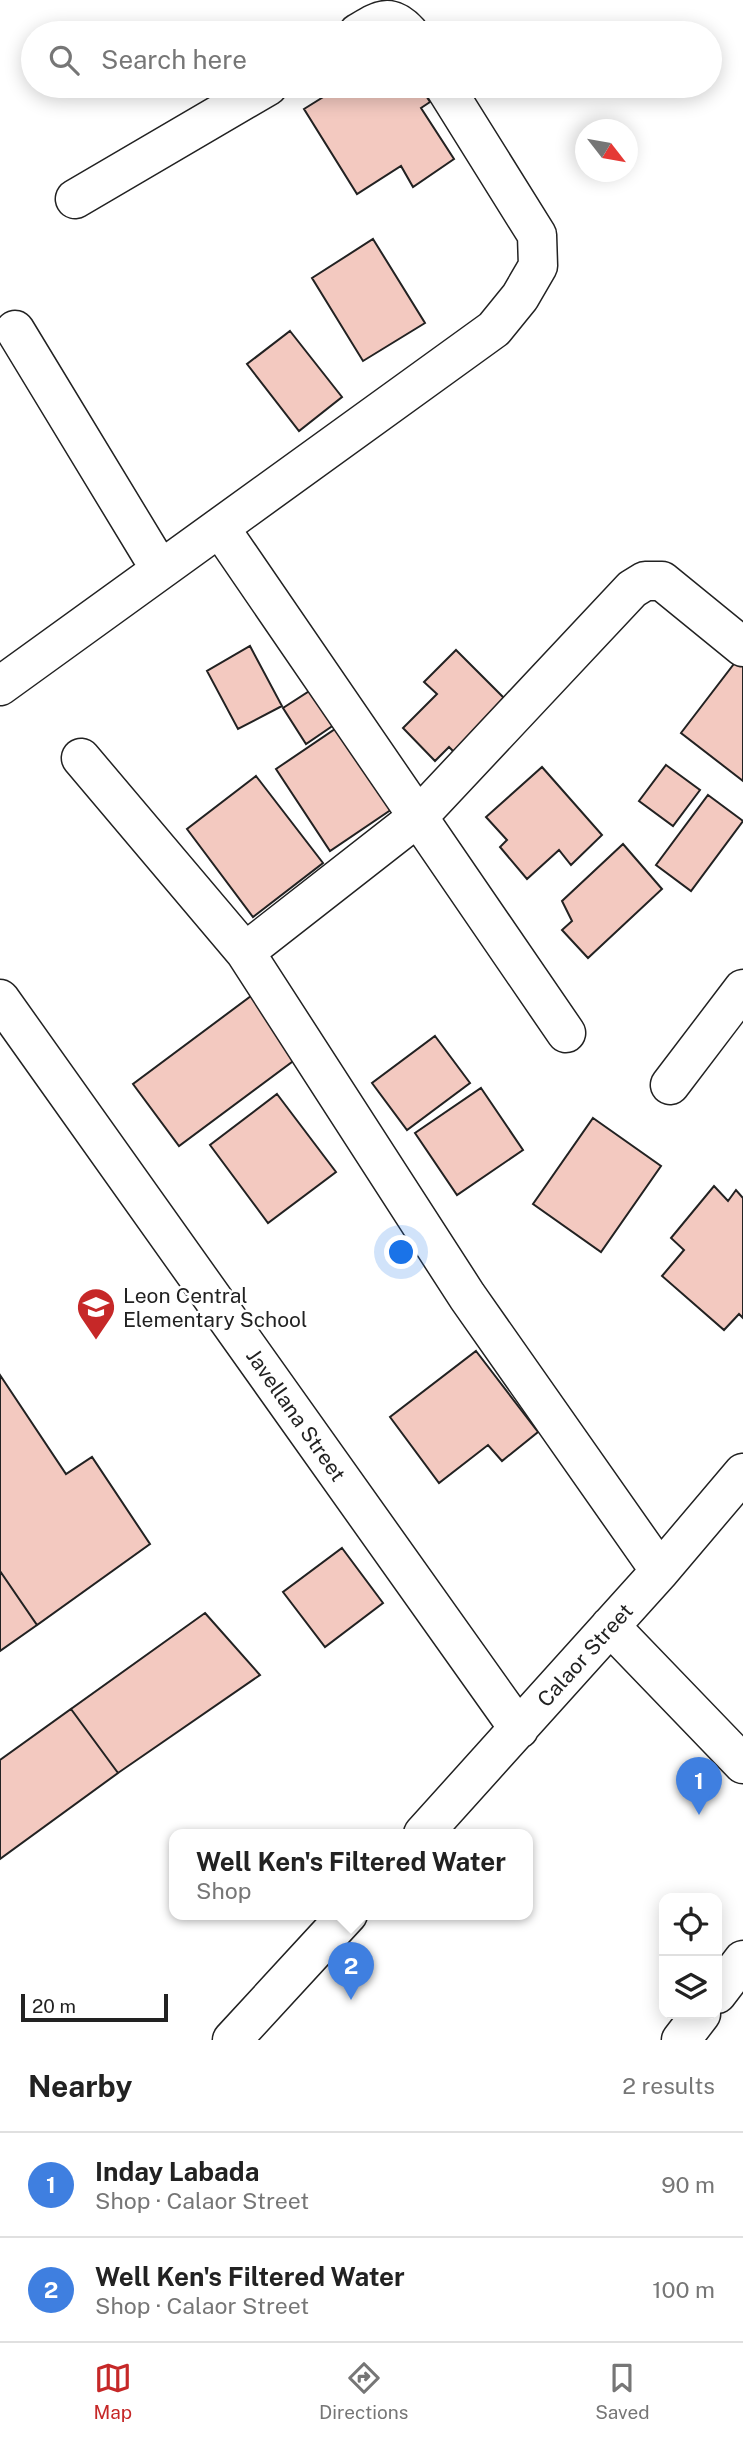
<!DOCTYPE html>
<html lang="en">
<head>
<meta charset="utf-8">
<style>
  body { margin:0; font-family:"Public Sans",sans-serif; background:#f2f2f2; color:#222 }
  .controls { position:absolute; right:21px; bottom:21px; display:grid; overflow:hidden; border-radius:14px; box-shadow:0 4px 18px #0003 }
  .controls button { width:63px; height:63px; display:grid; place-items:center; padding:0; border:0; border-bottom:2px solid #e0e0e0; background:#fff; color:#222; font:35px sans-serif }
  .compass { position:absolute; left:575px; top:119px; width:63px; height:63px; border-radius:50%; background:#fff; box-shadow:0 4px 18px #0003; rotate:121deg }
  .scale { position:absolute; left:21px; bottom:18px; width:147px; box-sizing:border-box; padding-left:7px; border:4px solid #222; border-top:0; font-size:19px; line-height:24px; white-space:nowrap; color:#222; -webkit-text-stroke:5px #fff; paint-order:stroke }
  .you { position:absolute; left:402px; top:1253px; width:24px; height:24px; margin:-18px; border:5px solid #fff; border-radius:50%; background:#1a73e8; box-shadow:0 0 0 10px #1a73e833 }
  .badge { display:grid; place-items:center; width:46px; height:46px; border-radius:50%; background:#c62828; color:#fff; font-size:23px; font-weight:700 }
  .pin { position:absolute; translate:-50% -58px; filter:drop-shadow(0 2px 4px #0008) }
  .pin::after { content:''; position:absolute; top:37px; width:24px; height:21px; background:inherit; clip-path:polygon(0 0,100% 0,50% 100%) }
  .popup { position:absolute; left:169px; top:1829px; width:364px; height:91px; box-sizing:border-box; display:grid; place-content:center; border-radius:14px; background:#fff; filter:drop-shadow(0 2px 5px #0005); font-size:23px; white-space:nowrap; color:#767676 }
  .popup b { font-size:26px; color:#222 }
  .popup::after { content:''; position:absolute; left:50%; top:100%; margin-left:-14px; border:14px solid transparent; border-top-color:#fff }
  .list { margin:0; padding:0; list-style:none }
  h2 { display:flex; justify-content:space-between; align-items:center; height:91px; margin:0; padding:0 28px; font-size:30px }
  h2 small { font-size:23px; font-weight:400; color:#767676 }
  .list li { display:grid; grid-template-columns:46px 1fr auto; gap:21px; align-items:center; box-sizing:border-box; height:105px; padding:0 28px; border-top:2px solid #e0e0e0 }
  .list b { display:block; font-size:26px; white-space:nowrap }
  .list p { margin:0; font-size:23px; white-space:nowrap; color:#767676 }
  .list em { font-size:23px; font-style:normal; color:#767676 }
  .icon { flex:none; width:38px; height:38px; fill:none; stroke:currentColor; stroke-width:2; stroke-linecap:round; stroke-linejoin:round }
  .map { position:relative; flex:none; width:743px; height:2040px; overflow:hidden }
  .search { position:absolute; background:#fff; box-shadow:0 4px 18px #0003; left:21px; right:21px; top:21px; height:77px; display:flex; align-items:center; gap:18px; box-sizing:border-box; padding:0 24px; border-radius:38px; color:#767676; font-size:26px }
  .sheet { height:301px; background:#fff }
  nav { display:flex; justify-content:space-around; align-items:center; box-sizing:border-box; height:98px; border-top:2px solid #e0e0e0; background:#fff; font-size:19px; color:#767676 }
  nav a { display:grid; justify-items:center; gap:4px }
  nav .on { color:#c62828 }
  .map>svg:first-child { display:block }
</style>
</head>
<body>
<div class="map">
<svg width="743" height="2040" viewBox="0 0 743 2040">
  <rect width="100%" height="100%" fill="#fff"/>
  <path fill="#f3c9c0" stroke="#222" stroke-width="2" d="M341 86H420L430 102 421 108 454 159 413 187 401 166 357 194 304 109Z
    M373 239 425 323 363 361 312 278Z
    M290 331 342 397 299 431 247 364Z
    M250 646 282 706 238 729 207 671Z
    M456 650 514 708 462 760 449 747 435 761 403 728 437 694 424 682Z
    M740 656 743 659V781L681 733Z
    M325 681 347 716 306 744 283 708Z
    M344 723 398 805 330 851 276 769Z
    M666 765 700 790 673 826 639 801Z
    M542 767 602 835 571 865 559 850 527 879 500 847 507 840 486 817Z
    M256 776 323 863 253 917 187 829Z
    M708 795 743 821 691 891 656 865Z
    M623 844 662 889 588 958 562 930 572 921 562 901Z
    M259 990 304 1053 179 1146 133 1084Z
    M435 1036 470 1083 407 1130 372 1083Z
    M481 1088 523 1150 457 1195 415 1133Z
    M277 1094 336 1172 268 1223 210 1145Z
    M593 1118 661 1166 601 1252 533 1204Z
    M714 1186 728 1201 736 1190 743 1198V1318L739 1314 724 1330 662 1276 684 1250 671 1238Z
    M476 1351 538 1432 502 1461 488 1445 439 1483 390 1417Z
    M0 1375 66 1474 92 1457 150 1544 37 1625 0 1571Z
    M342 1548 383 1603 325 1647 283 1592Z
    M0 1571 37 1625 0 1651Z
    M205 1613 260 1675 118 1773 71 1709Z
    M71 1709 118 1773 0 1859V1760Z"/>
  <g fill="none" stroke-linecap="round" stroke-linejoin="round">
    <g stroke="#222" stroke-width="41">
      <path id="minor" d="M358 33C380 20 390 12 409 33
        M75 199 268 86
        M15 330 160 569
        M220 528 566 1033
        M0 686 494 329 520 297 538 266 537 235 444 86
        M81 758 245 952 467 1296 660 1571
        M245 952 419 816 632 589 645 581H662L743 647
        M0 999 519 1729
        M670 1085 743 989
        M610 1626 743 1764
        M423 1834 660 1571 743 1473
        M717 1994 743 1960
        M232 2040 348 1914
        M681 2040 701 2014"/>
    </g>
    <use href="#minor" stroke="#fff" stroke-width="38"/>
  </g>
  <defs>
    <g id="school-pin" transform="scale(2.0125)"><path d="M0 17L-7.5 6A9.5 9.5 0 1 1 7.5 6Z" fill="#c62828" stroke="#fff"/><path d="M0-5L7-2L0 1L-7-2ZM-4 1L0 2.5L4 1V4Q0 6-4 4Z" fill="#fff"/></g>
  </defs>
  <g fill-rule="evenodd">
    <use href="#school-pin" x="96" y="1307"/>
  </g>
  <g text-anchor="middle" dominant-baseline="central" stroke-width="5" stroke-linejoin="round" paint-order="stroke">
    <g font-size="21" fill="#222" stroke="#fff" text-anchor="start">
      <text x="123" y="1295">Leon Central<tspan x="123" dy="24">Elementary School</tspan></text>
    </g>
    <g font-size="21" fill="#222" stroke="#fff">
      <text transform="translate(296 1415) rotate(55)">Javellana Street</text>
      <text transform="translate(585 1655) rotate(-48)">Calaor Street</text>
    </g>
  </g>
</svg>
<div class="controls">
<button><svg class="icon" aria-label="locate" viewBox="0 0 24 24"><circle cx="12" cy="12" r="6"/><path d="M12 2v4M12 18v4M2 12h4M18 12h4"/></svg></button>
<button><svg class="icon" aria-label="layers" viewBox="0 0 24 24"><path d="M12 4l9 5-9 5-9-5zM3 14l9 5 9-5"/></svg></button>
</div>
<svg class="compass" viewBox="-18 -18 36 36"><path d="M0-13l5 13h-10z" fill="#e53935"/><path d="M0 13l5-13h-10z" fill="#767676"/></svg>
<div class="scale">20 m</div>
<div class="you"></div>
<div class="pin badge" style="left:699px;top:1815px;background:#3f7fe0">1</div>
<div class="pin badge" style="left:351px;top:2000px;background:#3f7fe0">2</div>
<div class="popup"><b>Well Ken's Filtered Water</b>Shop</div>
<div class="search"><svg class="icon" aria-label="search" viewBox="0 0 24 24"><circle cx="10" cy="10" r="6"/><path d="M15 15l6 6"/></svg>Search here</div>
</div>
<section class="sheet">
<h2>Nearby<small>2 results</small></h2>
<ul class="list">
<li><span class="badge" style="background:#3f7fe0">1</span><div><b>Inday Labada</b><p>Shop · Calaor Street</p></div><em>90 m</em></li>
<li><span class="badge" style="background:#3f7fe0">2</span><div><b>Well Ken's Filtered Water</b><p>Shop · Calaor Street</p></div><em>100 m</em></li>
</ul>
</section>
<nav>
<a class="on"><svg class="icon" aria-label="map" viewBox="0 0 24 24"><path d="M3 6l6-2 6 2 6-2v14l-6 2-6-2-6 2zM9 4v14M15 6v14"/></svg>Map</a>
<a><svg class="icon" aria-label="directions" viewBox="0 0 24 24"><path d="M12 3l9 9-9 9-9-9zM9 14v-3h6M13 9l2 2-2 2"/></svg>Directions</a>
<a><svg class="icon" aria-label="saved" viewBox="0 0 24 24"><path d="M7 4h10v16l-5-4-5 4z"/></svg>Saved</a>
</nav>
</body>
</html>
